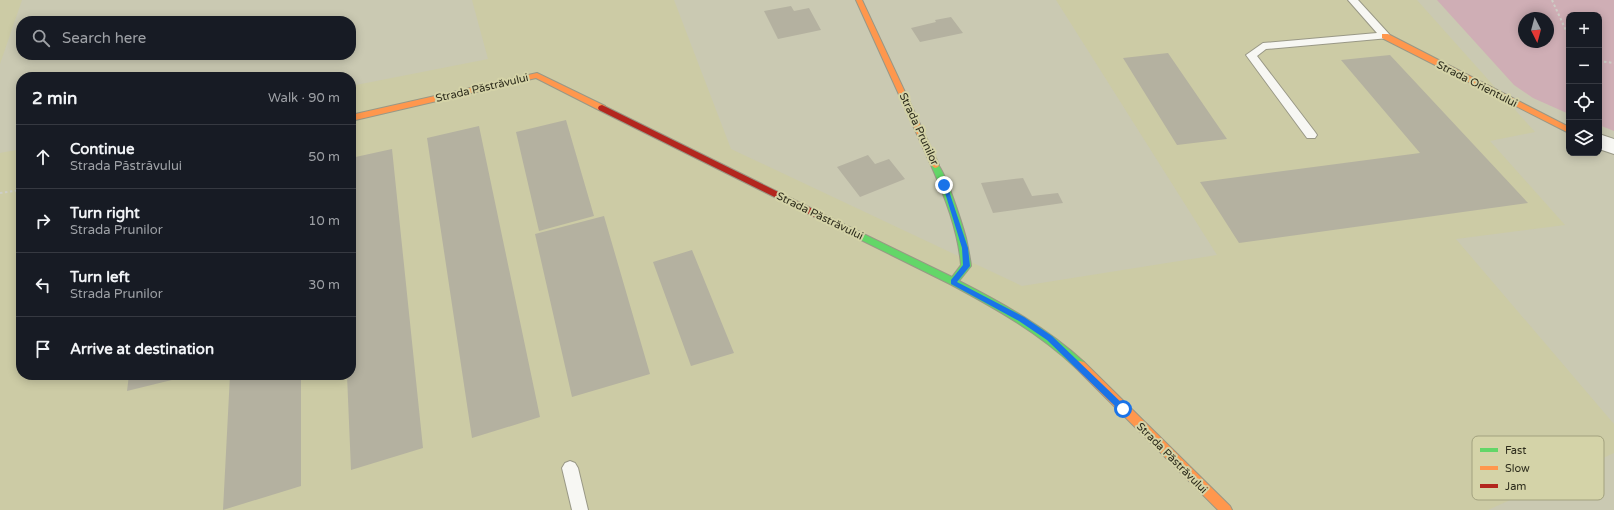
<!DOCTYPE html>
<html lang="en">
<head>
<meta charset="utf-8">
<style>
  body { margin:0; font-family:"Varela Round",sans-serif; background:#242831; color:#f1f3f6 }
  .controls { position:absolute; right:12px; top:12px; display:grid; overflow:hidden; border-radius:8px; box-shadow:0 2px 10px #0003 }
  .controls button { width:36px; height:36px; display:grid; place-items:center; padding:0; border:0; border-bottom:1px solid #363941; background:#171b24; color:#f1f3f6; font:20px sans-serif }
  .compass { position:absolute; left:1518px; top:12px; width:36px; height:36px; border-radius:50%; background:#171b24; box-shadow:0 2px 10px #0003; rotate:174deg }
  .stop { position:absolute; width:12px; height:12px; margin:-9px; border:3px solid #1a73e8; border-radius:50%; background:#fff }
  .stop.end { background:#1a73e8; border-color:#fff; box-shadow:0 1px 4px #0008 }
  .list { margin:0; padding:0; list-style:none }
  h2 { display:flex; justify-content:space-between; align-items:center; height:52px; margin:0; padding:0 16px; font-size:17px }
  h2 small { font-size:13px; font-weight:400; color:#9ea1a6 }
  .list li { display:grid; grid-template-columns:26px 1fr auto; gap:12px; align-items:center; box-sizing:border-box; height:64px; padding:0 16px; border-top:1px solid #363941 }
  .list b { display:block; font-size:15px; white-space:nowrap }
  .list p { margin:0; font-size:13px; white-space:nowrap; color:#9ea1a6 }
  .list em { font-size:13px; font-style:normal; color:#9ea1a6 }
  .icon { flex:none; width:22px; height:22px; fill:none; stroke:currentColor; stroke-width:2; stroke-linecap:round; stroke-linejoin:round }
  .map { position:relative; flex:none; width:1614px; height:510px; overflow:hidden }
  .search { position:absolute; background:#171b24; box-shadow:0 2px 10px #0003; left:16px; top:16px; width:340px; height:44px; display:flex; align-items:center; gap:10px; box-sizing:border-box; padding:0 14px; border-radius:16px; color:#9ea1a6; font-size:15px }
  .panel { position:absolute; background:#171b24; box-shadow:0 2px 10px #0003; left:16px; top:72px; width:340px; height:308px; border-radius:16px }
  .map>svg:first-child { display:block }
</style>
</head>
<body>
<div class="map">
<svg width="1614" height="510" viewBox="0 0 1614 510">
  <rect width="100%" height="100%" fill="#cac9b2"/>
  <path fill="#cccba5" d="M0 0H22L0 64Z
    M472 0H674L731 149 1022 286 1217 255 1056 0H1417L1535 132 1490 141 1565 225 1456 239 1614 424V453L1488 510H0V153L21 149V375H351V86L488 59Z"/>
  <path fill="#cfaeb5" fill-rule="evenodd" d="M1437 0H1614V131L1599 125V15H1569V114L1533 98 1514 85ZM1524 18H1548V42H1524Z"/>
  <path fill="#b4b1a0" d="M791 6 794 11 809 8 821 30 778 39 764 11Z
    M951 17 963 33 920 42 911 28 936 22 935 20Z
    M1168 53 1227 139 1177 145 1123 58Z
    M1390 55 1528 203 1239 243 1200 182 1420 153 1341 60Z
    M566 120 594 216 539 231 516 132Z
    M479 126 540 417 472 438 427 138Z
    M392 149 423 448 351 470 347 375H351V158Z
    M868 155 875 164 889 159 905 179 860 197 837 167Z
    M1023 178 1032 196 1058 193 1063 203 993 213 981 183Z
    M604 216 650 374 572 397 535 234Z
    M692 250 734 353 691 366 653 262Z
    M129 375H188V376L127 391Z
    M230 375H301V486L223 510Z"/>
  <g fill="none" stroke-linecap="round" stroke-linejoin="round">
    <g stroke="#999886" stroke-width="2">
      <path id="lane" d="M1348 0H1358L1389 34 1390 36 1389 38 1266 49 1257 56 1315 132 1317 135 1315 138H1307L1246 55 1263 43 1377 33Z
        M570 461 575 463 578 468 588 510H572L562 468 565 463Z"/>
    </g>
    <g stroke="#999886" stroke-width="2">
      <path id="street" d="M1599 134 1614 139V154L1599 149Z"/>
    </g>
    <g stroke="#999886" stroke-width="2">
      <path id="fast" d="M935 162C944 165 963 227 966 238 968 248 970 257 971 266L959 281C1004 304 1047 328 1084 362L1085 365 1084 368 1080 369 1076 368C1039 333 995 308 950 284 912 265 873 246 835 227L834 225 835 223H841L952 277 961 265C958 230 945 197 931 165Z"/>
    </g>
    <g stroke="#999886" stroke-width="2">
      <path id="slow" d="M856 0H862L939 165 938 167 935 168 931 165Z
        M1382 34H1388L1569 127V133L1382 38Z
        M537 73 605 106 606 108 605 110H599L536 78 351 121V115Z
        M1080 361 1084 362 1230 506 1232 510H1218L1076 368 1075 365 1076 362Z"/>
    </g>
    <g stroke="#999886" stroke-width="2">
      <path id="jam" d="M602 105 841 223 842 225 838 228 835 227 599 110 598 108 599 106Z"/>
    </g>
    <path stroke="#cecec6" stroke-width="2" stroke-dasharray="2.5 2.5" stroke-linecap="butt" d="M1552 0 1569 37
      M1599 61 1614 63
      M0 193 21 190"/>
    <use href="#lane" fill="#f7f7f3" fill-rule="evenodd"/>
    <use href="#street" fill="#f7f7f3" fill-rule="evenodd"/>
    <use href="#fast" fill="#63d668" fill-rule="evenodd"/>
    <use href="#slow" fill="#ff974d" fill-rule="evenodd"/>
    <use href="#jam" fill="#b3261e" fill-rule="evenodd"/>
  </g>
  <path fill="#1a73e8" d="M942 183 947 185 968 248 970 266 957 282 1024 317 1052 336 1126 407V411H1120L1047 340 1019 321 951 284V280L963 265 962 248Z"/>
  <g text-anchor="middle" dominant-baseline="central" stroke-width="4" stroke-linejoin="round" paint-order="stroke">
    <g font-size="11" fill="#2d2c1c" stroke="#d4d3a8">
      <text transform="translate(1477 84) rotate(27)">Strada Orientului</text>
      <text transform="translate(482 88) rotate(-13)">Strada Păstrăvului</text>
      <text transform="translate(919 129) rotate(65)">Strada Prunilor</text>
      <text transform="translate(820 216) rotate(26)">Strada Păstrăvului</text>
      <text transform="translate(1172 458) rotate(45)">Strada Păstrăvului</text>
    </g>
  </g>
  <rect x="1472" y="436" width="132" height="64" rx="6" fill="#d4d3a8" stroke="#a2a17e" stroke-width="1"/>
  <rect x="1480" y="448" width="18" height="4" fill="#63d668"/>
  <rect x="1480" y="466" width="18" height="4" fill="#ff974d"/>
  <rect x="1480" y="484" width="18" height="4" fill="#b3261e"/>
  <g font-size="11" fill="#2d2c1c">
    <text x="1505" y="454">Fast</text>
    <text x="1505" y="472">Slow</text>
    <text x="1505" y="490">Jam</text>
  </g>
</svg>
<div class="controls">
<button>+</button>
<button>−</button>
<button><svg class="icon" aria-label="locate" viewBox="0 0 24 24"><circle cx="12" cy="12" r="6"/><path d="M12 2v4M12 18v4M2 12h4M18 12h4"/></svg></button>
<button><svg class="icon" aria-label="layers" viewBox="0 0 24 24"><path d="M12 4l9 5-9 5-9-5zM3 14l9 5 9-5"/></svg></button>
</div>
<svg class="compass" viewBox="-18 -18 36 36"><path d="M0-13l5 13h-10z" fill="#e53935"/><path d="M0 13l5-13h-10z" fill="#9ea1a6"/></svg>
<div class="stop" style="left:1123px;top:409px"></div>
<div class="stop end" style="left:944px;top:185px"></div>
<div class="search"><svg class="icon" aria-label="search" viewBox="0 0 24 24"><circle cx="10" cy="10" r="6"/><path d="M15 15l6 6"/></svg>Search here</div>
<section class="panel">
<h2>2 min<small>Walk · 90 m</small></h2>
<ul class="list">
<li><svg class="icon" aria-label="ahead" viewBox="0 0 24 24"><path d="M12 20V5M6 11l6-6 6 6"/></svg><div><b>Continue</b><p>Strada Păstrăvului</p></div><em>50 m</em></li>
<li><svg class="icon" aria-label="right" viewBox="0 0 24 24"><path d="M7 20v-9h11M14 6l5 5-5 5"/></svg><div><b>Turn right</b><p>Strada Prunilor</p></div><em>10 m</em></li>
<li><svg class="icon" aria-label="left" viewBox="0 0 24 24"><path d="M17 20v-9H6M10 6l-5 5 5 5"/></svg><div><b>Turn left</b><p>Strada Prunilor</p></div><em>30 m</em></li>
<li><svg class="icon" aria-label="arrive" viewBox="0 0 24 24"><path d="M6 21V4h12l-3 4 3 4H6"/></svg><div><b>Arrive at destination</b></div></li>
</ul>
</section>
</div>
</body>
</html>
